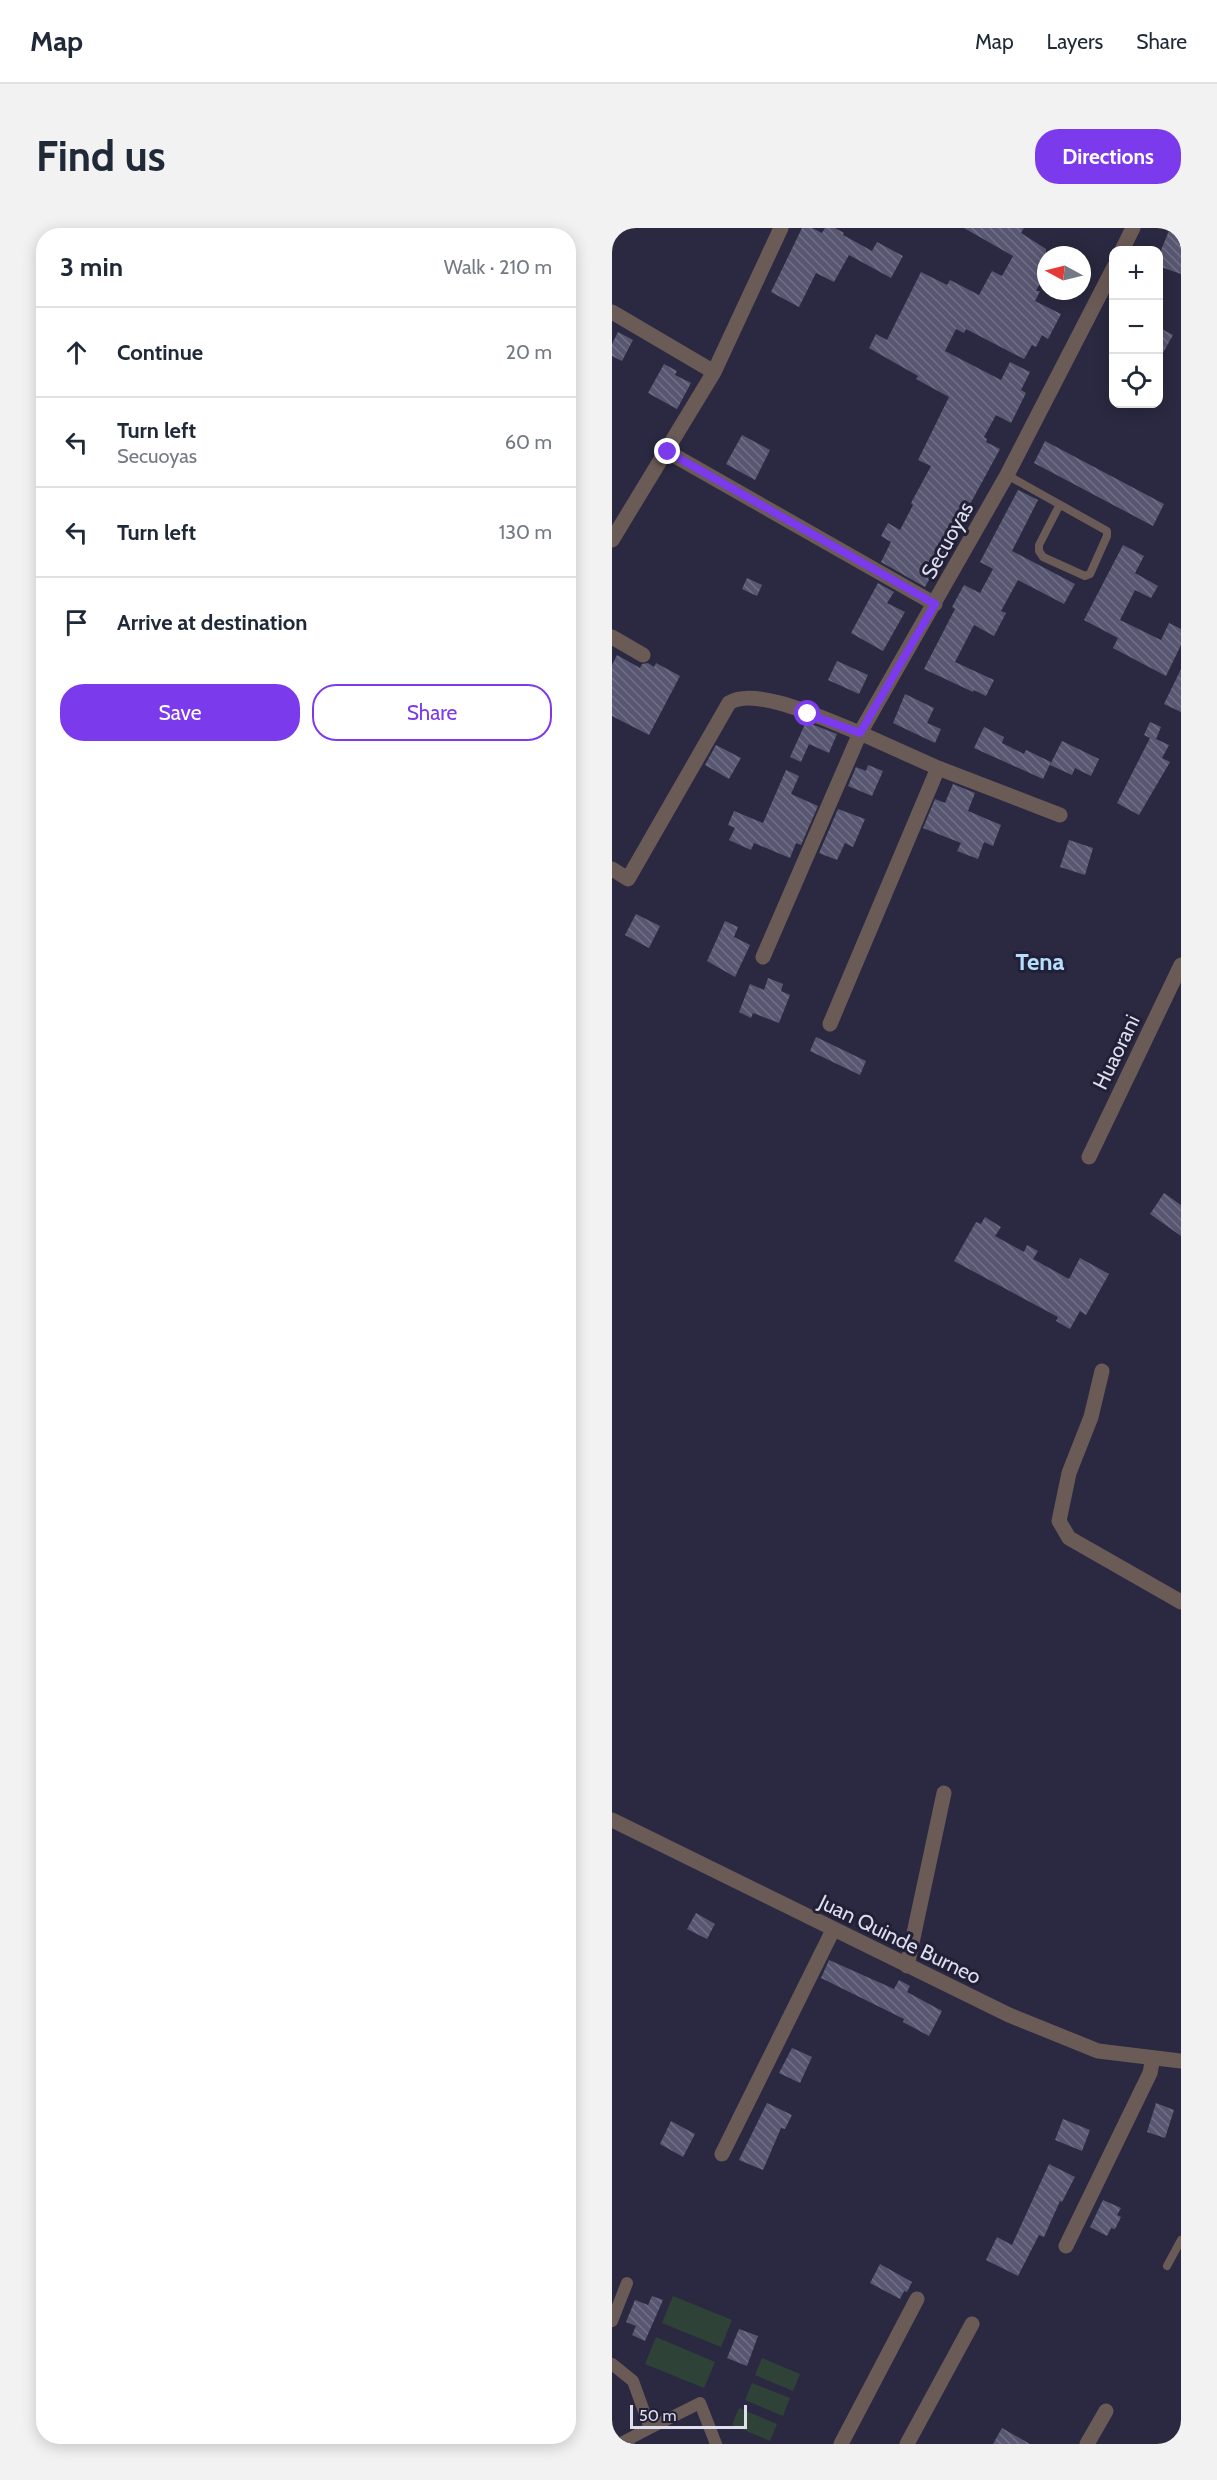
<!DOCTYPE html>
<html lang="en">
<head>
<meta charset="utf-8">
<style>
  body { margin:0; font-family:Cabin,sans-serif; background:#f2f2f3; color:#1f2937 }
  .controls { position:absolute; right:18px; top:18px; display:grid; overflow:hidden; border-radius:12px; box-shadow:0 3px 15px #0003 }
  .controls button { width:54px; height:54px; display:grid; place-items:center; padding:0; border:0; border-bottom:2px solid #e0e1e3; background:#fff; color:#1f2937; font:30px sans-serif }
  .compass { position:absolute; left:425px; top:18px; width:54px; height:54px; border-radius:50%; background:#fff; box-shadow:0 3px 15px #0003; rotate:277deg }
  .scale { position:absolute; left:18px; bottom:15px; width:117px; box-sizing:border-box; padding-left:6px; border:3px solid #dedeed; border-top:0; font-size:16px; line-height:21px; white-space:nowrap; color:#dedeed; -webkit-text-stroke:4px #222037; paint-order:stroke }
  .stop { position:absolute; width:18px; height:18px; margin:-14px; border:4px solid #7c3aed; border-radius:50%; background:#fff }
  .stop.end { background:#7c3aed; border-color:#fff; box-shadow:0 2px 6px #0008 }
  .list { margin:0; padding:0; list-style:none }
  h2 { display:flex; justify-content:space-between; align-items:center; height:78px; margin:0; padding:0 24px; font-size:26px }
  h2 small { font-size:20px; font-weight:400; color:#747a83 }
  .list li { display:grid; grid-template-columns:39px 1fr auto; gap:18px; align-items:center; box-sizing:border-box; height:90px; padding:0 24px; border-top:2px solid #e0e1e3 }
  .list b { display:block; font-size:22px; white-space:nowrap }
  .list p { margin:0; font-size:20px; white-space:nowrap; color:#747a83 }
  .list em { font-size:20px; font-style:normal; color:#747a83 }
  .actions { display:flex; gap:12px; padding:18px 24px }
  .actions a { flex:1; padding:14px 0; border:2px solid #7c3aed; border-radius:24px; text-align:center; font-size:21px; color:#7c3aed }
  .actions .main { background:#7c3aed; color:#fff }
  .icon { flex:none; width:33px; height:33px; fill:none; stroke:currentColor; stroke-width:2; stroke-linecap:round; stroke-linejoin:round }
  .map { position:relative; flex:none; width:569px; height:2216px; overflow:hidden; border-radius:24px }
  header { display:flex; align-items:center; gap:36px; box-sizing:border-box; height:84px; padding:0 30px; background:#fff; border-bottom:2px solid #e0e1e3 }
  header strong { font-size:28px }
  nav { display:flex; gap:33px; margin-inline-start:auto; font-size:21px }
  .intro { display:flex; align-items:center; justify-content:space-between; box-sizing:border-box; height:144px; padding:0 36px }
  h1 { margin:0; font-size:42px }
  .button { padding:15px 27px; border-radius:24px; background:#7c3aed; color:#fff; font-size:21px; font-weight:700 }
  main { display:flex; gap:36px; padding:0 36px }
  aside { flex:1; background:#fff; border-radius:24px; box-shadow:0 3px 15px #0003 }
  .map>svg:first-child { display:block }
</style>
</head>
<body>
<header>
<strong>Map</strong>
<nav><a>Map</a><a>Layers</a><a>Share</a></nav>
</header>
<div class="intro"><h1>Find us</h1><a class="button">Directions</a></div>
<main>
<aside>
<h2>3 min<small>Walk · 210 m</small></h2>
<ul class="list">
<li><svg class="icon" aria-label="ahead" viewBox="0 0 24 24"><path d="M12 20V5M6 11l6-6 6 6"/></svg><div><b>Continue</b></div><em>20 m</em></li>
<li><svg class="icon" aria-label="left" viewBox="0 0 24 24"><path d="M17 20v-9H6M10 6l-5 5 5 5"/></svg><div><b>Turn left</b><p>Secuoyas</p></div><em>60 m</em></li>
<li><svg class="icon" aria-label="left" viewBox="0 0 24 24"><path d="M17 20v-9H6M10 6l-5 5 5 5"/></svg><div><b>Turn left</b></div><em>130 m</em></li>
<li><svg class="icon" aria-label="arrive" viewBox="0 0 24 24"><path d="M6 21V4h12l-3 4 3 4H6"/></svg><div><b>Arrive at destination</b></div></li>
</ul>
<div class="actions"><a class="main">Save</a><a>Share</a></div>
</aside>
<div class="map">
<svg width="569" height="2216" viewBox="0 0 569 2216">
  <defs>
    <pattern id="building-back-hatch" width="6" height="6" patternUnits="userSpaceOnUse" patternTransform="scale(1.5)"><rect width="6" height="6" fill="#585771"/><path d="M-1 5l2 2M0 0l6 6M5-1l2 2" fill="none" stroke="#706f86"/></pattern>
  </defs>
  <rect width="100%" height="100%" fill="#2b2941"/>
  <path fill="#2f4237" d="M61 2068 120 2092 109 2119 50 2095Z
    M44 2109 103 2134 92 2160 33 2136Z
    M150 2130 188 2146 181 2163 143 2147Z
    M140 2155 178 2170 171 2188 133 2172Z
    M127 2180 165 2196 158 2213 120 2197Z"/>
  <path fill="url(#building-back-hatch)" d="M190 0H200L210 5 213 0H223L232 5 231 7 260 23 265 14 291 28 279 50 237 27 222 54 204 45 187 79 159 64Z
    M352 0H412L409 5 434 21V44L424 63H428L423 73 449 86 436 111 430 107 424 119 420 117 412 131 354 101 352 105 344 101 333 123 389 152 398 134 418 144 409 162 414 165 399 195 384 187 372 209 375 211 374 214 388 221 313 359 269 334 279 314 269 308 276 295 288 302 301 277 299 275 319 238 306 232 337 169 304 151 306 148 257 120 264 106 275 112 309 44 335 57 338 52 367 67 380 43 390 48 401 28Z
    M558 0H569V46L546 38V30Z
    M546 99 561 107 546 134Z
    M6 104 21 112 10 133 0 128V116Z
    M52 136 65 143 63 147 79 155 65 181 36 165Z
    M130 207 158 222 143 252 114 236Z
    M433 213 552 276 541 298 422 235Z
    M406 262 426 272 400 323 463 356 452 376 406 352 389 383 394 385 382 408 362 397 343 434 382 452 374 468 362 462 361 464 312 441 343 381 340 379 352 357 368 365 381 341 368 334Z
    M511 317 532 328 523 345 546 358 539 370 523 362 508 392 549 412 557 395 569 401V417L554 448 501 420 506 410 472 392Z
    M135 350 150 357 145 368 130 361Z
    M266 355 282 364 275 375 293 384 271 423 239 405Z
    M5 427 28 440 30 436 36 435 42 439 44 435 68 448 37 507 0 488V437Z
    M225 433 256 447 247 466 216 452Z
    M569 441V484L552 476Z
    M293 466 322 480 315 495 329 501 323 515 281 495Z
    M194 494 225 506 217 525 197 516 189 534 178 529Z
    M538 494 549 499 544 511 557 517 550 530 558 534 527 587 505 575 538 510 532 507Z
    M372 499 392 509 390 515 412 526 414 522 439 534 431 551 362 520Z
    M450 513 487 531 479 548 463 540 460 547 438 537Z
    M104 517 129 530 117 551 93 537Z
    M256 537 271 543 260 568 236 558 244 539 254 543Z
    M174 542 187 548 179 566 206 578 189 617 184 615 178 630 142 615 139 622 117 612 123 600 116 597 122 583 151 595Z
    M341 556 363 565 356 583 389 597 381 618 372 614 366 631 345 623 349 615 311 600 323 571 333 575Z
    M226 581 253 591 241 619 233 615 225 632 207 625Z
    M457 612 481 620 473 647 448 639Z
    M24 686 48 698 37 720 13 707Z
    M113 693 126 699 122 709 138 717 123 749 95 733Z
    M156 750 171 756 169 763 178 767 167 795 141 785 139 790 127 784 138 756 152 762Z
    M204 809 254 833 248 847 198 823Z
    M552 965 569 977V1008L538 986Z
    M373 989 389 999 383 1008 412 1024 415 1017 426 1023 421 1031 457 1051 468 1030 497 1046 474 1087 468 1083 458 1101 444 1093 446 1089 342 1033 364 994 369 996Z
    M84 1685 103 1696 95 1711 75 1701Z
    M217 1732 282 1761 287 1752 298 1758 295 1764 330 1783 317 1808 291 1794 292 1791 209 1750Z
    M180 1820 200 1829 188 1855 167 1845Z
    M155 1875 180 1887 173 1901 169 1900 151 1942 127 1932Z
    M544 1875 562 1882 553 1910 535 1904Z
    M451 1891 478 1902 470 1923 443 1912Z
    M59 1893 83 1906 71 1929 48 1916Z
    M437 1936 463 1949 450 1974 448 1973 432 2009 427 2007 406 2048 374 2032 385 2009 400 2017Z
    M491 1972 509 1980 505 1987 509 1989 503 2001 499 2000 495 2008 478 1999Z
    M268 2036 300 2054 295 2064 292 2063 288 2071 258 2055Z
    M40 2068 51 2072 33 2113 20 2107 24 2098 14 2094 23 2072 36 2077Z
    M127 2101 146 2108 135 2138 115 2130Z
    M390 2200 418 2216H381Z"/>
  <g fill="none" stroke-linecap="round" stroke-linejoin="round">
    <path stroke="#6b5b56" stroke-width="8" d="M395 247 495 303V308L478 346 473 348 431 329 427 323V317L447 278
      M555 2038 569 2012"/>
    <path stroke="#6b5b56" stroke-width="12" d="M0 2093 15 2055
      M0 2136 21 2153 38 2200 7 2216
      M38 2200 88 2175 104 2216"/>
    <path stroke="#6b5b56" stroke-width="15" d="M510 22 521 0
      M0 84 102 144 169 0
      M56 224 323 376
      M0 312 102 144
      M0 409 31 427
      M448 587 326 540 248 505 395 247 502 39
      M0 641 16 651 117 475C144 457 218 494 248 505L151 729
      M218 796 326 540
      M477 929 569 737
      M490 1143 479 1189 457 1245 447 1293 457 1310 569 1374
      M0 1592 397 1787 486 1823 569 1833
      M295 1738 332 1565
      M110 1926 221 1702
      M454 2018 538 1845 541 1830
      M229 2216 305 2071
      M295 2216 360 2096
      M475 2216 494 2183"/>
  </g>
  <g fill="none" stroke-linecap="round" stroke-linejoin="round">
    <path stroke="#7c3aed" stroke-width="8" d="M56 224 323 376 248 505 196 486"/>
  </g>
  <g text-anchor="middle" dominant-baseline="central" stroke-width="6" stroke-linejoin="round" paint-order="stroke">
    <g font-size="21" fill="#dedeed" stroke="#222037">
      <text transform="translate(335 312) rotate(-61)">Secuoyas</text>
      <text transform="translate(504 824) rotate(-64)">Huaorani</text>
      <text transform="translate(288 1711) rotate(26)">Juan Quinde Burneo</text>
    </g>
    <g font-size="24" font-weight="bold" fill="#b6dffd" stroke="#222037">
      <text x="428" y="733">Tena</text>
    </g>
  </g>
</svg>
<div class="controls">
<button>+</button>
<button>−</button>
<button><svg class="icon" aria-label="locate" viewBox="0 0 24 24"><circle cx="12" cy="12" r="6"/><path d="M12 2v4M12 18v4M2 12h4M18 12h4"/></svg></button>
</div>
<svg class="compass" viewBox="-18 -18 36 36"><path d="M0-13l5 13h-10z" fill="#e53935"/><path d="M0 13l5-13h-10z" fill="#747a83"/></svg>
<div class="scale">50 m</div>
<div class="stop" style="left:196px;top:486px"></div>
<div class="stop end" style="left:56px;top:224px"></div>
</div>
</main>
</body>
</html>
